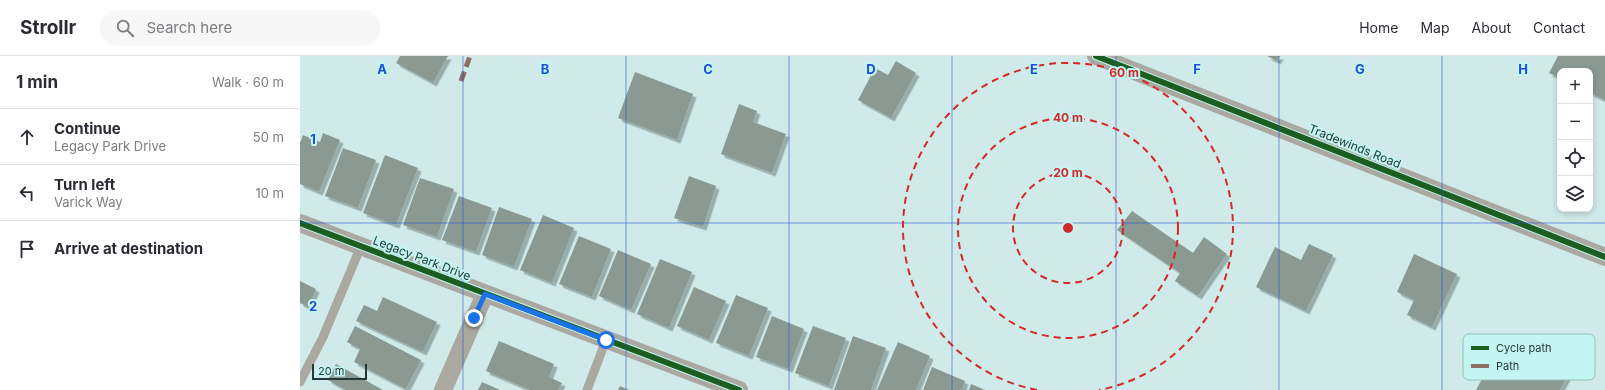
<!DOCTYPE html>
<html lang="en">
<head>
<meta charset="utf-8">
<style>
  body { margin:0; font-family:Inter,sans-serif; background:#f7f7f7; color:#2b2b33 }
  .controls { position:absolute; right:12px; top:12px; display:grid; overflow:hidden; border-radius:8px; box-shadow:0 2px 6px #0003 }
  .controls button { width:36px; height:36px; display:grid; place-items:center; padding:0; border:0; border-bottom:1px solid #e1e1e2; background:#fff; color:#2b2b33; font:20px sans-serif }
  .scale { position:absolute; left:12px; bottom:10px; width:55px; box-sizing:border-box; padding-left:4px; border:2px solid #253a38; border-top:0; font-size:11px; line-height:14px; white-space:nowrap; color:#253a38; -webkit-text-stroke:3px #c3f6f2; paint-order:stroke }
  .stop { position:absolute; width:12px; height:12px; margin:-9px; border:3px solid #1a73e8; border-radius:50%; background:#fff }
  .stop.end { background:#1a73e8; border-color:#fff; box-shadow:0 1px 4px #0008 }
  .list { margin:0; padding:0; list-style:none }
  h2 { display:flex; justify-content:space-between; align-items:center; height:52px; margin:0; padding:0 16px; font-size:17px }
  h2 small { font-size:13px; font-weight:400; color:#7c7c81 }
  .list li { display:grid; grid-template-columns:26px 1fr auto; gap:12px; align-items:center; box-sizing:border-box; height:56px; padding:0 16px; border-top:1px solid #e1e1e2 }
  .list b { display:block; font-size:15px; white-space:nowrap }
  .list p { margin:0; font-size:13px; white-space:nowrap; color:#7c7c81 }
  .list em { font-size:13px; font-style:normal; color:#7c7c81 }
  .icon { flex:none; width:22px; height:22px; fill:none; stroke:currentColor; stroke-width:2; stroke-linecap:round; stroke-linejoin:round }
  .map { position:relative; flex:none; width:1305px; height:334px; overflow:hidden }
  header { display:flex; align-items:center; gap:24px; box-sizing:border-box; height:56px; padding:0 20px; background:#fff; border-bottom:1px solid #e1e1e2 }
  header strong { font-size:19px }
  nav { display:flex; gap:22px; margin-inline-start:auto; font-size:14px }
  .search { width:280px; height:36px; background:#f7f7f7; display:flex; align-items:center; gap:10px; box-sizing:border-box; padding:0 14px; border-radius:22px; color:#7c7c81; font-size:15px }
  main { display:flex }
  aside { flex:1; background:#fff }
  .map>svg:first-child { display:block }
</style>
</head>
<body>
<header>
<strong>Strollr</strong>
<div class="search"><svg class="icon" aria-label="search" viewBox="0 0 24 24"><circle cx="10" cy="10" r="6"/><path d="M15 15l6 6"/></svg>Search here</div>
<nav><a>Home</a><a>Map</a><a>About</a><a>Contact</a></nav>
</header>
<main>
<aside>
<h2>1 min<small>Walk · 60 m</small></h2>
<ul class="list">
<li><svg class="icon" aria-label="ahead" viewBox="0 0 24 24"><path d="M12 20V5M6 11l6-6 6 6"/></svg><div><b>Continue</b><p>Legacy Park Drive</p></div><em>50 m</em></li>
<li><svg class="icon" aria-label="left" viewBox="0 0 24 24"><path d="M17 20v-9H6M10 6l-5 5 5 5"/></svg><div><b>Turn left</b><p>Varick Way</p></div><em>10 m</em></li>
<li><svg class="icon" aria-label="arrive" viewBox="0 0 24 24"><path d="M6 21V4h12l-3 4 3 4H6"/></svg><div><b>Arrive at destination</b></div></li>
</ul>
</aside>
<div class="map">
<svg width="1305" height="334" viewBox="0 0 1305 334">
  <defs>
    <filter id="shadow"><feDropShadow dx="3.5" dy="3.5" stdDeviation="0" flood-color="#0004"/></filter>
  </defs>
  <rect width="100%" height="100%" fill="#cfeae8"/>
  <path fill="#8a9a92" filter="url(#shadow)" d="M100 0H148L133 27 96 7Z
    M967 0H980L977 5Z
    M1258 0H1305V44L1290 37V15H1260V22L1249 17Z
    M596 5 616 17 591 62 558 44 575 12 588 19Z
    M335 16 393 38 377 84 318 62Z
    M439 48 457 55 453 66 486 78 472 117 421 98Z
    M23 77 40 84 19 136 0 128V87L3 79 20 86Z
    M43 92 76 104 58 152 25 140Z
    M85 99 118 112 96 169 63 157Z
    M389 120 416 130 403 171 374 162Z
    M120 122 154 133 137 181 103 169Z
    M159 140 192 152 176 196 142 184Z
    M199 151 232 163 214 211 182 199Z
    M832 155 893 197 904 181 927 198 898 240 875 225 880 217 817 174Z
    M243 159 274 172 252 227 220 214Z
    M279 180 311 193 292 241 259 228Z
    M1009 188 1033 199 1006 255 956 231 975 191 1001 204Z
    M318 194 351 208 331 254 299 240Z
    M1114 198 1157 218 1132 271 1107 259 1114 244 1097 236Z
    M360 203 392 216 369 272 337 258Z
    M0 225 16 233 8 251 0 247Z
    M394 231 426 245 409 284 377 270Z
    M436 239 468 252 449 300 416 287Z
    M83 241 137 266 123 296 56 265 64 249 77 255Z
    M472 260 504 273 489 313 456 301Z
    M55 270 121 304 106 333 54 306 60 293 47 286Z
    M513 270 546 282 529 330 495 317Z
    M553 280 586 292 571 334H534Z
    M199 285 254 308 249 321 262 327 258 334H230L186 315Z
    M598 286 630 300 616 334H577Z
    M1198 293 1238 314 1244 302 1270 315 1260 334H1176Z
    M36 308 83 334H46L28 324Z
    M632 311 665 325 662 334H623Z
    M182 326 200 334H178Z
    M671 328 685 334H669Z
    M320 330 329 334H318Z"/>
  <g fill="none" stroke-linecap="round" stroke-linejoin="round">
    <path stroke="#aaa8a0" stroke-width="9" d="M0 326 23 281 61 190
      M287 334 306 284"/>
    <path stroke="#aaa8a0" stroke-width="18" d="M796 0 1305 201
      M0 167 439 334
      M143 334 185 238"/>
    <path stroke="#8d6e63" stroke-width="5" stroke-dasharray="10 5" stroke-linecap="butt" d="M161 25 170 0"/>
    <g stroke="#c3f6f2" stroke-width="8">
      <path id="cycleway" d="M796 0 1305 201
        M0 167 439 334"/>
    </g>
    <use href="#cycleway" stroke="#1b5e20" stroke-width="6"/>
  </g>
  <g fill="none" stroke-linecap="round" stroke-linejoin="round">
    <path stroke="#1a73e8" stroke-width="5" d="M174 262 185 238 306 284"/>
  </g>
  <path fill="none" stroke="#1d4ed8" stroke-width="1" stroke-opacity="0.55" d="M163 0V334M326 0V334M489 0V334M652 0V334M816 0V334M979 0V334M1142 0V334M0 167H1305"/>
  <g fill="none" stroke="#d62828" stroke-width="2" stroke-dasharray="7 5">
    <circle cx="768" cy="172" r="55"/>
    <circle cx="768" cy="172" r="110"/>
    <path d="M737 334A165 165 0 1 1 799 334"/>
  </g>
  <g text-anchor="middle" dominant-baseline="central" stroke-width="4" stroke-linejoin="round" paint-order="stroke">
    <g font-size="12" fill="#253a38" stroke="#c3f6f2">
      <text transform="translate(1055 90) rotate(22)">Tradewinds Road</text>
      <text transform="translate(122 202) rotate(21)">Legacy Park Drive</text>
    </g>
  </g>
  <rect x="1163" y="278" width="132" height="46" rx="6" fill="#c3f6f2" stroke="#94beba" stroke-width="1"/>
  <rect x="1171" y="290" width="18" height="4" fill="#1b5e20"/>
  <rect x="1171" y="308" width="18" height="4" fill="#8d6e63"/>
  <g font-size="11" fill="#253a38">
    <text x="1196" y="296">Cycle path</text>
    <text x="1196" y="314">Path</text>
  </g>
  <g font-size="13" text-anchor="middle" font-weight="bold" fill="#1d4ed8" stroke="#c3f6f2" stroke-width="4" stroke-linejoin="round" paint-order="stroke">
    <text x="82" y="18">A</text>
    <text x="245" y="18">B</text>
    <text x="408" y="18">C</text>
    <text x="571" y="18">D</text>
    <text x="734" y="18">E</text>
    <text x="897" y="18">F</text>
    <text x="1060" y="18">G</text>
    <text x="1223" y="18">H</text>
    <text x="13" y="88">1</text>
    <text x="13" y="255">2</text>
  </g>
  <circle cx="768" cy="172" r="6" fill="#d62828" stroke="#c3f6f2" stroke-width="2"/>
  <g font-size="12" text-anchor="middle" font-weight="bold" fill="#d62828" stroke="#c3f6f2" stroke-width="4" stroke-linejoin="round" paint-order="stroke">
    <text x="824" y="21">60 m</text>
    <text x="768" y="66">40 m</text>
    <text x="768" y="121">20 m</text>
  </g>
</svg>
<div class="controls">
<button>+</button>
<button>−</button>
<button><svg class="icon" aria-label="locate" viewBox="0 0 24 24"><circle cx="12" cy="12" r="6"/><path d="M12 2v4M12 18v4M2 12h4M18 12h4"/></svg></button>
<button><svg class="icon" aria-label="layers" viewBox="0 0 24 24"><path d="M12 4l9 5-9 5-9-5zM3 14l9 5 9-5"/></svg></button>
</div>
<div class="scale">20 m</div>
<div class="stop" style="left:306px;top:284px"></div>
<div class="stop end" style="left:174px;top:262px"></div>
</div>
</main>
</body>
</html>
